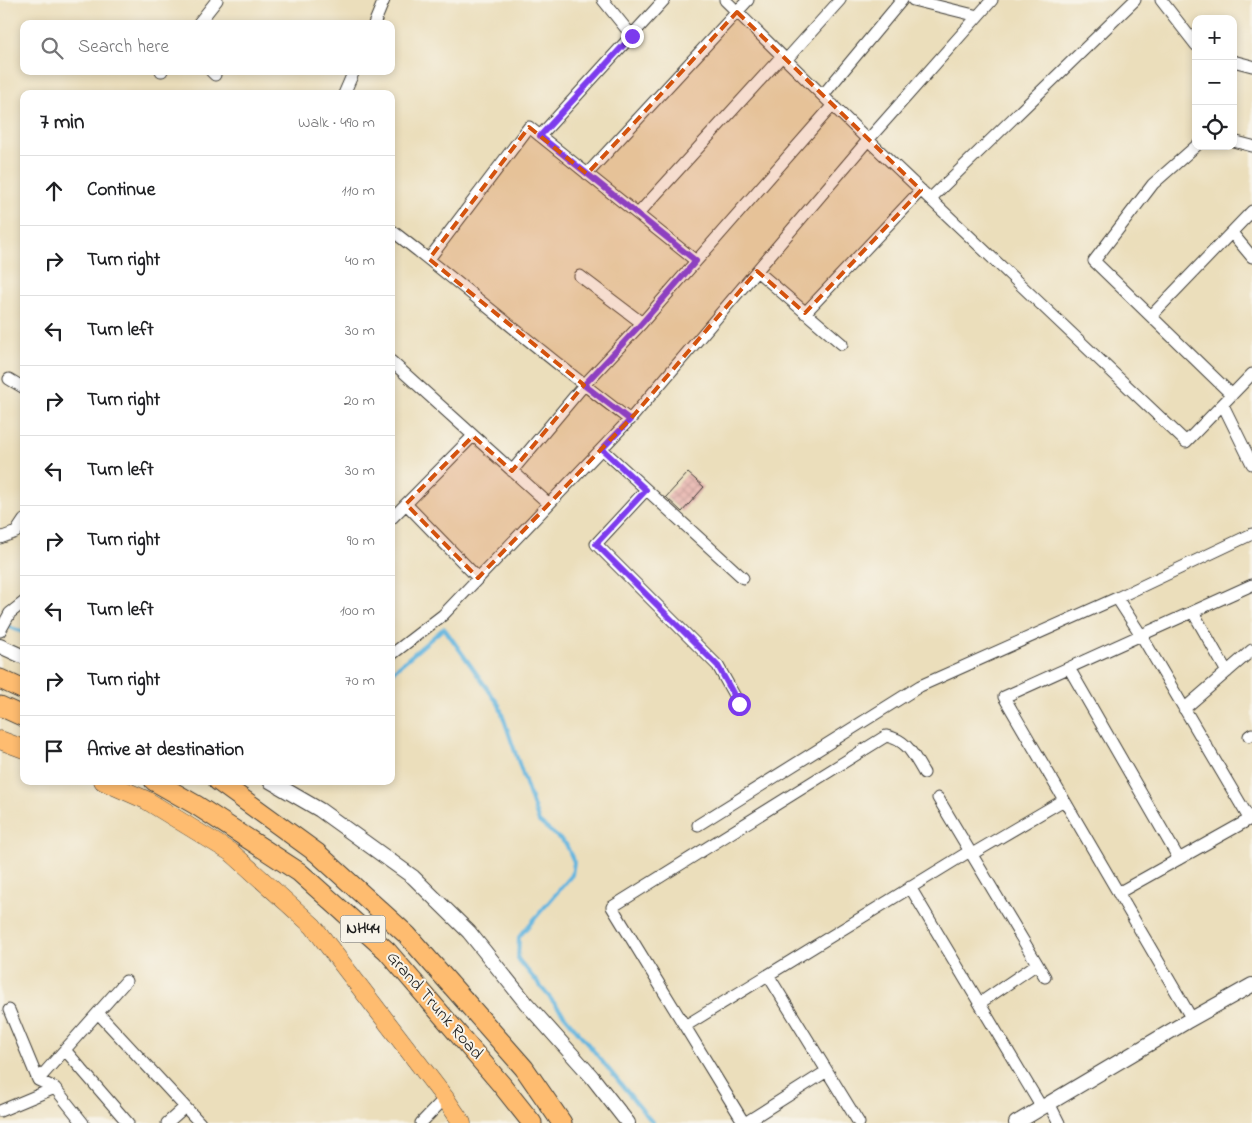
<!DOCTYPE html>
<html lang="en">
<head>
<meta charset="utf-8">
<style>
  body { margin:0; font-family:"Indie Flower",sans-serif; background:#f2f2f2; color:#202124 }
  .controls { position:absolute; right:15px; top:15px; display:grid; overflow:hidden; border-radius:10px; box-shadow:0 2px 8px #0003 }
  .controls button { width:45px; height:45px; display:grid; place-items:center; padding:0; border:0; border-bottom:1px solid #e0e0e0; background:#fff; color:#202124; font:25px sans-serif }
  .stop { position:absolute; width:15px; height:15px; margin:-11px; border:4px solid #7c3aed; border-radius:50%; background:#fff }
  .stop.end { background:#7c3aed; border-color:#fff; box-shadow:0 1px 5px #0008 }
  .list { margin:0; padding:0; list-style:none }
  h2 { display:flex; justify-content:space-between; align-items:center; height:65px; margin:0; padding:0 20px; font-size:21px }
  h2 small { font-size:16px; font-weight:400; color:#757577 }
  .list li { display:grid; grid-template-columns:32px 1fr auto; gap:15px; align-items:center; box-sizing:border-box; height:70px; padding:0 20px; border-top:1px solid #e0e0e0 }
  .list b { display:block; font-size:19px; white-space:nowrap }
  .list em { font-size:16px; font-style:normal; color:#757577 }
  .icon { flex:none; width:28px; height:28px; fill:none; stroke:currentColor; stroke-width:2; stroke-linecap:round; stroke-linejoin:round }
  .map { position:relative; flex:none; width:1252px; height:1123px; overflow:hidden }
  .search { position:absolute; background:#fff; box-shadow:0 2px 8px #0003; left:20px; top:20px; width:375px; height:55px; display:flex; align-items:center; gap:12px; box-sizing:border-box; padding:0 18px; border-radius:10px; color:#757577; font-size:19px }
  .panel { position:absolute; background:#fff; box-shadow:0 2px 8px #0003; left:20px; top:90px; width:375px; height:695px; border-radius:10px }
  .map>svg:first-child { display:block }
</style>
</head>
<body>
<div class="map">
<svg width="1252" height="1123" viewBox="0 0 1252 1123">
  <defs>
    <pattern id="building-cross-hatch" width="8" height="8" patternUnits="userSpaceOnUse" patternTransform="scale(1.25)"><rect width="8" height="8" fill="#e7b3ad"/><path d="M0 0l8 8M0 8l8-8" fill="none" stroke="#c69994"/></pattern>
  </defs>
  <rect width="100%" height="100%" fill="#f7f3e8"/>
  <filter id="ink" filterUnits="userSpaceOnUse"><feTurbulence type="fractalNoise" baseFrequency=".02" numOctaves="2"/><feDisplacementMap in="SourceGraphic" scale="10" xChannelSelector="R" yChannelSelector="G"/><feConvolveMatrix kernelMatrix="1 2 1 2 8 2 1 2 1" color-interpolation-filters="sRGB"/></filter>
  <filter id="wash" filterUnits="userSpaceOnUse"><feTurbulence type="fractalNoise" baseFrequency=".0096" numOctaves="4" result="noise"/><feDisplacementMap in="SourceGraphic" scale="20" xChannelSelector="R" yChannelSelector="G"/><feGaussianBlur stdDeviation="1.12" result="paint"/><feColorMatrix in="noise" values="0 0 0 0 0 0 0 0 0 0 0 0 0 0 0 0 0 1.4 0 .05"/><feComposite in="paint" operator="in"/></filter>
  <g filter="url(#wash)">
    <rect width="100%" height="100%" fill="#ebdebb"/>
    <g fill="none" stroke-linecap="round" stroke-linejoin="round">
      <path stroke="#64b5df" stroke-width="4" d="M5 625 24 633
        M391 673 444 628 499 705 539 822 566 844 574 862 572 875 519 937 518 959 653 1123"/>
    </g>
    <g id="blocks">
      <path fill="url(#building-cross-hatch)" d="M688 473 704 487 682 512 666 497Z"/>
    </g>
  </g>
  <g filter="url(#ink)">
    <use href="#blocks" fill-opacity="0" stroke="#3b3934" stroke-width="1"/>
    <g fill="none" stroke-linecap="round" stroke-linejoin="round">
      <g stroke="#3b3934" stroke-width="13">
        <path id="minor" d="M603 0 632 36
          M725 0 868 140 1186 442 1252 374
          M913 0 978 16
          M1161 0 1196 45
          M198 24 217 0
          M374 24 384 0
          M786 60 840 0
          M1233 61 1252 66
          M161 71H162
          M211 71 215 75
          M344 94 354 71
          M823 95 902 0
          M540 136 664 0
          M1233 141 1252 146
          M1196 146 1153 184 1094 261 1232 395
          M587 174 748 0
          M930 199 1135 0
          M638 214 782 56
          M391 230C472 292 548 359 630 420
          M1232 233 1252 257
          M429 259 529 127 696 261
          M757 271 842 344
          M580 276 642 323
          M805 313 921 190
          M1151 316 1252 211
          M391 361 549 504
          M9 379 24 388
          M1223 405 1252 464
          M602 449 743 578
          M512 471 584 385 642 323 833 105
          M646 490 596 544 718 666 739 704
          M406 504 478 578
          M391 519 473 436
          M0 538 16 532 24 520
          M1117 598 1141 635 1250 820
          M1193 612 1227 672
          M0 631 10 613 24 602
          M391 655 443 615 634 415 868 140 992 0
          M1069 668 1179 859
          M1184 709 1252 650
          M1249 736 1252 734
          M938 798 1045 977
          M698 825 920 686 1117 598 1252 534
          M972 854 1064 800
          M910 887 1042 1108
          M1118 893 1252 818
          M768 975 859 1123
          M980 1003 1037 964
          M9 1010 38 1080 55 1088 83 1123
          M98 1013 200 1123
          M1192 1019 1004 697 1252 585
          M685 1026 970 851
          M65 1050 128 1123
          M38 1080 126 981
          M1049 1103 1059 1123
          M0 1111 55 1088
          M167 1123 185 1107
          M421 1123 445 1098
          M744 1123 612 907 886 736C908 740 913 755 924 773
          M745 1123 827 1071"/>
      </g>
      <g stroke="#3b3934" stroke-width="16">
        <path id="tertiary" d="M0 646 24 657
          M270 781 320 810 413 877 469 932 526 1003 592 1077 628 1123
          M1016 1123 1186 1022 1252 985"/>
      </g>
      <g stroke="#3b3934" stroke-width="19">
        <path id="primary" d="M0 740 24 749
          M103 781 146 800 232 853 313 926 445 1098 462 1123"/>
      </g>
      <g stroke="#3b3934" stroke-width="21">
        <path id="trunk" d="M0 679 24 690
          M0 706 24 717
          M154 781 196 805 299 872 387 951 501 1084 532 1123
          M218 781 317 853 407 935 524 1068 562 1123"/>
      </g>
      <use href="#minor" stroke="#fff" stroke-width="11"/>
      <use href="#tertiary" stroke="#fff" stroke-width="14"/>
      <use href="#primary" stroke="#febc70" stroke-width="18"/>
      <use href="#trunk" stroke="#febc70" stroke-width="19"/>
    </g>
  </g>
  <g fill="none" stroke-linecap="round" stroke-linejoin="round" filter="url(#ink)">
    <path stroke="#7c3aed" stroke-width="6" d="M632 36 540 136 696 261 642 323 584 385 630 420 602 449 646 490 596 544 718 666 739 704"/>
  </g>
  <path fill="#d4530e" fill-opacity="0.2" stroke="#d4530e" stroke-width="4" stroke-dasharray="10 6" stroke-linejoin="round" d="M737 12 921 190 805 313 757 271 634 415 478 578 406 504 473 436 512 471 584 385 429 259 529 127 587 174Z"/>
  <g text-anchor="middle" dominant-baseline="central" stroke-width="4" stroke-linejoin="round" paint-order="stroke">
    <rect fill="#f7f3e8" stroke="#5e5c59" stroke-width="1" x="340.5" y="915.5" width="45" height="27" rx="4"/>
    <g font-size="16" font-weight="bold" fill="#1c1c1c">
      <text x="363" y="929">NH44</text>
    </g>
    <g font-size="18" fill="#1c1c1c" stroke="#f7f3e8">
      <text transform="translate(434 1006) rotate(49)">Grand Trunk Road</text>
    </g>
  </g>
</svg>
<div class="controls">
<button>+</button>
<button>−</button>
<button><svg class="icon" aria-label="locate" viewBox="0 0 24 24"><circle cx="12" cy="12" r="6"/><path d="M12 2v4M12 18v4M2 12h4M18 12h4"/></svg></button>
</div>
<div class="stop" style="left:739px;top:704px"></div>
<div class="stop end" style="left:632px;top:36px"></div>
<div class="search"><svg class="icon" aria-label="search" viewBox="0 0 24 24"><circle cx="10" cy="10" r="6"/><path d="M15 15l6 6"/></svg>Search here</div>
<section class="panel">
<h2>7 min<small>Walk · 490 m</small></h2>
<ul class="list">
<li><svg class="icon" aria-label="ahead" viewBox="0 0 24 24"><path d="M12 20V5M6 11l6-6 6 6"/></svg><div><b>Continue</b></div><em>110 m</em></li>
<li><svg class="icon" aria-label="right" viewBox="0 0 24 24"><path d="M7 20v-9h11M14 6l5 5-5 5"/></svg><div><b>Turn right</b></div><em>40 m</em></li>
<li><svg class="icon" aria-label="left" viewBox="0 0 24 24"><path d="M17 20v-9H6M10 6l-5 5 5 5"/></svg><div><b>Turn left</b></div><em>30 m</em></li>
<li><svg class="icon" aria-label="right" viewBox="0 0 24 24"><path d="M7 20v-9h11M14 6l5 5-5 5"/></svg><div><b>Turn right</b></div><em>20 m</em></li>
<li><svg class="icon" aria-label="left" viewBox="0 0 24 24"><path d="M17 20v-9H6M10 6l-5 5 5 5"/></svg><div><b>Turn left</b></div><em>30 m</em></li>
<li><svg class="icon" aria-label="right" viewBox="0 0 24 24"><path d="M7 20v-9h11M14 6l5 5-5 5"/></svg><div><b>Turn right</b></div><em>90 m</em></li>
<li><svg class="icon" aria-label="left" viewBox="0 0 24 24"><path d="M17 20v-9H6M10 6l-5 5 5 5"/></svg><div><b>Turn left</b></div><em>100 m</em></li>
<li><svg class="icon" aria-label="right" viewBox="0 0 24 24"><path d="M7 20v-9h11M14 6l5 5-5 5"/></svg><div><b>Turn right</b></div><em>70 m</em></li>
<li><svg class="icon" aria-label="arrive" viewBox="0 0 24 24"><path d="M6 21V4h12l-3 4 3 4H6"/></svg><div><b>Arrive at destination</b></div></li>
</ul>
</section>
</div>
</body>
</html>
